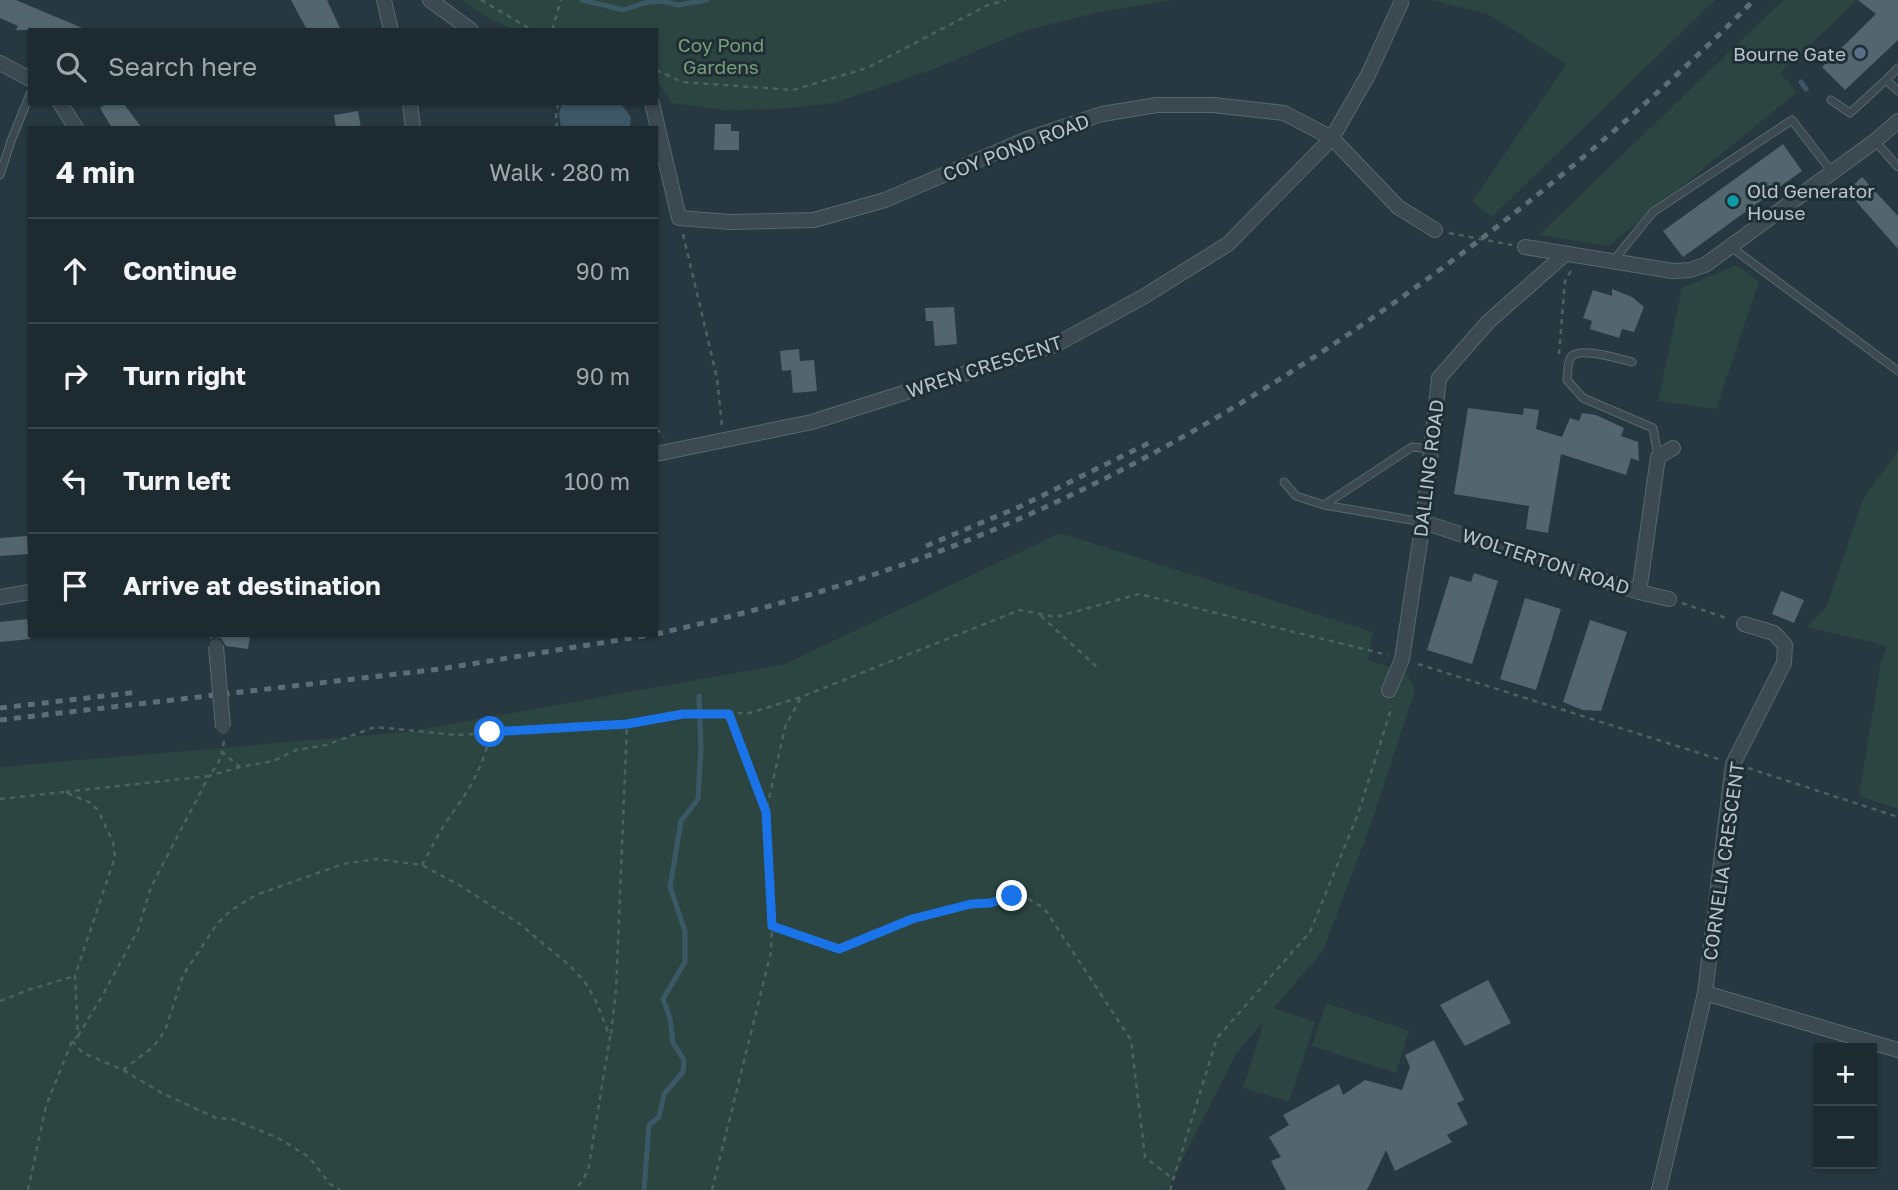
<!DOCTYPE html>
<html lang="en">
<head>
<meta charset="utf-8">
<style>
  body { margin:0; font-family:"Golos Text",sans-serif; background:#253238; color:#f1f3f6 }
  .controls { position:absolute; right:21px; bottom:21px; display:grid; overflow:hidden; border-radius:0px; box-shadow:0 2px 5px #0004 }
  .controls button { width:63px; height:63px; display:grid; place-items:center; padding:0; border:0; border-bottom:2px solid #3b464c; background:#1d2a30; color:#f1f3f6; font:35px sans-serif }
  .stop { position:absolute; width:21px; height:21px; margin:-16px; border:5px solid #1a73e8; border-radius:50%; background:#fff }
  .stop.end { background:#1a73e8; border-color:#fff; box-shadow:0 2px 7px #0008 }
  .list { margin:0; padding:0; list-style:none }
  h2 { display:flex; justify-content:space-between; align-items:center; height:91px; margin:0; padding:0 28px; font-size:30px }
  h2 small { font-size:23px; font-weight:400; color:#a0a7ab }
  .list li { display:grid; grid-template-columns:46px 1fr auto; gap:21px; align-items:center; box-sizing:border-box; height:105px; padding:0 28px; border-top:2px solid #3b464c }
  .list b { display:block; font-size:26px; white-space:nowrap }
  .list em { font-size:23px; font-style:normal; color:#a0a7ab }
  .icon { flex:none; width:38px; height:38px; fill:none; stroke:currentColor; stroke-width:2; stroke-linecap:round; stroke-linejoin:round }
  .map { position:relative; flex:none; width:1898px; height:1190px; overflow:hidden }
  .search { position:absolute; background:#1d2a30; box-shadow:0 2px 5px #0004; left:28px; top:28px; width:630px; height:77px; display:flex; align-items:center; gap:18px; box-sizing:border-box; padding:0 24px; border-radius:0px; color:#a0a7ab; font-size:26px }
  .panel { position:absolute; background:#1d2a30; box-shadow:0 2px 5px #0004; left:28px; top:126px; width:630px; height:511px; border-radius:0px }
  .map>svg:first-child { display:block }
</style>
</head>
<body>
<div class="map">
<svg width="1898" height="1190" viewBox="0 0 1898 1190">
  <rect width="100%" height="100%" fill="#273840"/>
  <path fill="#2c4540" d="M461 0H1173L1099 12 1023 31 934 69 834 103 781 109 724 110 672 103 656 80V30H513L481 14Z
    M1430 0H1715L1492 217 1472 202 1566 64 1488 14Z
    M1783 0H1857L1780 73 1797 92 1609 246 1539 235Z
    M1736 265 1759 281 1716 409 1658 401 1682 288Z
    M1898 450V809L1859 796 1881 662 1887 646 1807 627 1826 608 1863 500Z
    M1060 533 1373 632 1368 660 1406 672 1415 690 1371 824 1323 951 1274 1008 1315 1022 1289 1102 1243 1088 1264 1021 1236 1054 1167 1190H0V767L406 732 785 664Z
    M1326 1003 1409 1031 1396 1073 1312 1046Z"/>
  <path fill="#3c5866" d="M562 103H620L631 117 630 128H561L559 114Z"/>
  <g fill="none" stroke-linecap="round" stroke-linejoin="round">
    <path stroke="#3c5866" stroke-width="5" d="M582 0 624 10 644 3 661 1 678 5 707 0
      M1801 82 1806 89
      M644 1190 649 1125 659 1117 664 1094 683 1072 684 1060 673 1043 670 1018 663 999 685 962V931L670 887 681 821 698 799 701 749 699 696"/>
  </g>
  <path fill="#53656d" d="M0 0H16L87 30H16L18 26 0 18Z
    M291 0H327L341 30H307Z
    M1858 0H1898V40L1845 90 1822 67 1876 14Z
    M107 103H123L142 128H112L100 108Z
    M358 111 361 128H336L334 115Z
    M715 124H731V131H739V150H714Z
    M1783 144 1802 171 1683 257 1663 231Z
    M1862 177 1898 216V249L1847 191Z
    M1612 289 1632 297 1644 307 1634 332 1622 329 1619 338 1590 329 1592 321 1583 318 1593 290 1612 296Z
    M954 307 957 344 935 346 933 321H926L925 308Z
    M799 349 800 361 814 360 817 391 793 393 791 370 782 371 780 351Z
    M1468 408 1523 415 1524 408 1539 410 1536 429 1562 437 1570 418 1579 421 1582 413 1596 415 1624 428 1621 436 1638 442 1639 461 1631 458 1626 475 1561 454 1548 533 1526 529 1529 506 1454 494Z
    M27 536 28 554 0 556V538Z
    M1474 573 1498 581 1472 664 1427 650 1450 576 1471 582Z
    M1781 591 1804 600 1794 623 1772 614Z
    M1525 598 1561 609 1536 690 1500 679Z
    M27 619 30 639 0 642V622Z
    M1590 620 1627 632 1601 711 1583 710 1563 702Z
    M210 635H250L248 649 226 646 221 638 214 637 210 639Z
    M1488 980 1511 1023 1465 1046 1440 1005Z
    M1434 1040 1464 1100 1457 1103 1468 1124 1447 1135 1452 1142 1395 1171 1386 1150 1367 1190H1286L1271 1161 1281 1157 1269 1137 1289 1125 1283 1115 1339 1084 1343 1095 1365 1080 1402 1090 1410 1067 1405 1055Z"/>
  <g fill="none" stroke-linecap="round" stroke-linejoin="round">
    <g stroke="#59676e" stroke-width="9">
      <path id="lane" d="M1898 68 1886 80 1898 91
        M1831 100 1850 113 1886 80
        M1875 141 1898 167
        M0 175 11 141 30 94
        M1731 247 1898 371
        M1614 260 1653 212 1792 120 1832 172
        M1632 362C1619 359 1580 346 1571 357 1567 363 1568 373 1567 380L1583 398 1653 428 1658 456
        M1284 482 1296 496 1324 505 1423 522
        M1324 505 1412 447 1431 449"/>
    </g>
    <g stroke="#59676e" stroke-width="16">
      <path id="street" d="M384 0 391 30
        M430 0 471 30
        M0 63 30 79
        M60 103 76 128
        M410 103 413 128
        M652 103 679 218 731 222 814 220 885 200 1027 139 1102 114 1157 105H1213L1284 113 1332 138 1398 207 1435 230
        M1525 247 1673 271 1690 270 1705 265 1875 141 1898 121
        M656 454 812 422 1055 345 1143 297 1228 244 1332 138 1368 75 1401 3
        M1423 522 1639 592 1669 599
        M1639 592 1658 457 1673 448
        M0 597 30 592
        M1389 690 1402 659 1423 522 1439 378 1488 322 1565 254
        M1705 993 1898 1050
        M1659 1190 1705 993 1733 764 1784 663 1785 645 1774 633 1744 624"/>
    </g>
    <path stroke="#4c625e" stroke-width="2.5" stroke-dasharray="5 5" stroke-linecap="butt" d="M481 0 532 30
      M552 30 561 0
      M656 70 682 82 793 90 867 68 988 5 1006 0
      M557 128 556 116 558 103
      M1449 233 1512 245
      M683 234 717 378 722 426
      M1559 354 1565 281 1571 271
      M656 429 664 436
      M1682 603 1729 619
      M1041 616 1099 669
      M1418 664 1718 759
      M729 714 766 812
      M224 741 222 752 240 767
      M1748 768 1898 817
      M0 799 64 792
      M422 865C432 847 441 828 453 812 470 789 486 761 490 732
      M772 926 839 949 912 919 970 904 990 903 1003 897 1023 896 1044 908 1131 1040 1145 1157 1173 1179
      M0 1001 31 989 75 976
      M611 1034 616 991 627 724
      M78 1036 101 998 138 930 151 887 209 776 240 767 273 761 296 750 326 745 375 727 457 735 627 724 683 714 750 713 801 697 1020 610 1056 617 1139 594 1388 655
      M72 1041 83 1053 123 1070 162 1093 216 1118 232 1119 278 1138 309 1157 330 1184 340 1190
      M123 1070 153 1047 165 1031 183 975 217 924 230 911 256 895 343 864 376 859 422 865 461 886 521 925 569 965 585 982 596 1001 610 1037 588 1171 576 1190
      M28 1190 46 1106 72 1041 78 1036 75 976 115 857 113 842 98 810 89 802 64 792 209 776 218 764 222 752
      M712 1190 771 952 772 926 766 812 785 727 801 697
      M1170 1190 1217 1038 1310 932 1358 814 1392 706"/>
    <use href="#lane" stroke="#3c4950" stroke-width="7"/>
    <use href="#street" stroke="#3c4950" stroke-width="14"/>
    <path stroke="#5e6e77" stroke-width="5" stroke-dasharray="7 7" stroke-linecap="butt" d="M926 546 1019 507 1149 443
      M656 634C764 610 869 580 971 539 1109 484 1239 409 1362 325 1502 229 1634 121 1754 0
      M0 708 139 692
      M0 720 440 669 650 635"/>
    <g stroke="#59676e" stroke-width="16" stroke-linecap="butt">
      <path id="street-bridge" d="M216 646 223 727"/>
    </g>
    <use href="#street-bridge" stroke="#3c4950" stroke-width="14"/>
  </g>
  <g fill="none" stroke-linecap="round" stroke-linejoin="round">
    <path stroke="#1a73e8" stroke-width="9" d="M490 732 627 724 683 714H729L766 812 772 926 839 949 912 919 971 904 990 903 1012 896"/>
  </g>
  <circle fill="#5c6f8a" stroke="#202e36" stroke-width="2.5" cx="1860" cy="53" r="7"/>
  <circle fill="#0f9aa8" stroke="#202e36" stroke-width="2.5" cx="1733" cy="201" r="7"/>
  <g text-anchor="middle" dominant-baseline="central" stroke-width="6" stroke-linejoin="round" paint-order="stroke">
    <g font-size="19" fill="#789f78" stroke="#202e36">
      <text x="721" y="44">Coy Pond<tspan x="721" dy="22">Gardens</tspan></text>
    </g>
    <g font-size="19" fill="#b8c4ca" stroke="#202e36" text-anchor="end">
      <text x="1846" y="53">Bourne Gate</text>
      <text x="1747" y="190" text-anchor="start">Old Generator<tspan x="1747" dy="22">House</tspan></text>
    </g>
    <g font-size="19" fill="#b8c4ca" stroke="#202e36">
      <text transform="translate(1016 147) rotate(-21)">COY POND ROAD</text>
      <text transform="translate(984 366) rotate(-18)">WREN CRESCENT</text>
      <text transform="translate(1428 468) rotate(-83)">DALLING ROAD</text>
      <text transform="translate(1546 561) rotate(18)">WOLTERTON ROAD</text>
      <text transform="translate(1723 861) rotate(-82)">CORNELIA CRESCENT</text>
    </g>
  </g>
</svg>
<div class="controls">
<button>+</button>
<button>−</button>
</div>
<div class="stop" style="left:490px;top:732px"></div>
<div class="stop end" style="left:1012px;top:896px"></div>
<div class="search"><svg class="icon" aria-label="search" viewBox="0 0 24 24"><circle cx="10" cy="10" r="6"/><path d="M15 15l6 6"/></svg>Search here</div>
<section class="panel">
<h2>4 min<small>Walk · 280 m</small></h2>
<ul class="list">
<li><svg class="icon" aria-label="ahead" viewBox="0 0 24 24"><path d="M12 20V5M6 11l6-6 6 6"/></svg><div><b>Continue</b></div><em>90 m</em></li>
<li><svg class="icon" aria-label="right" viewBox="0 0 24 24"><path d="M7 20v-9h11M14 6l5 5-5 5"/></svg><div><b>Turn right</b></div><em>90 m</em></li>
<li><svg class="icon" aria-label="left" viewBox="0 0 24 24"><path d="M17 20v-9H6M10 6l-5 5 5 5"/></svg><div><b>Turn left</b></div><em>100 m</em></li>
<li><svg class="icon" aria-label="arrive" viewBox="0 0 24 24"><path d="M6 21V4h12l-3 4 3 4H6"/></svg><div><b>Arrive at destination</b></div></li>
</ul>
</section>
</div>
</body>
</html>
